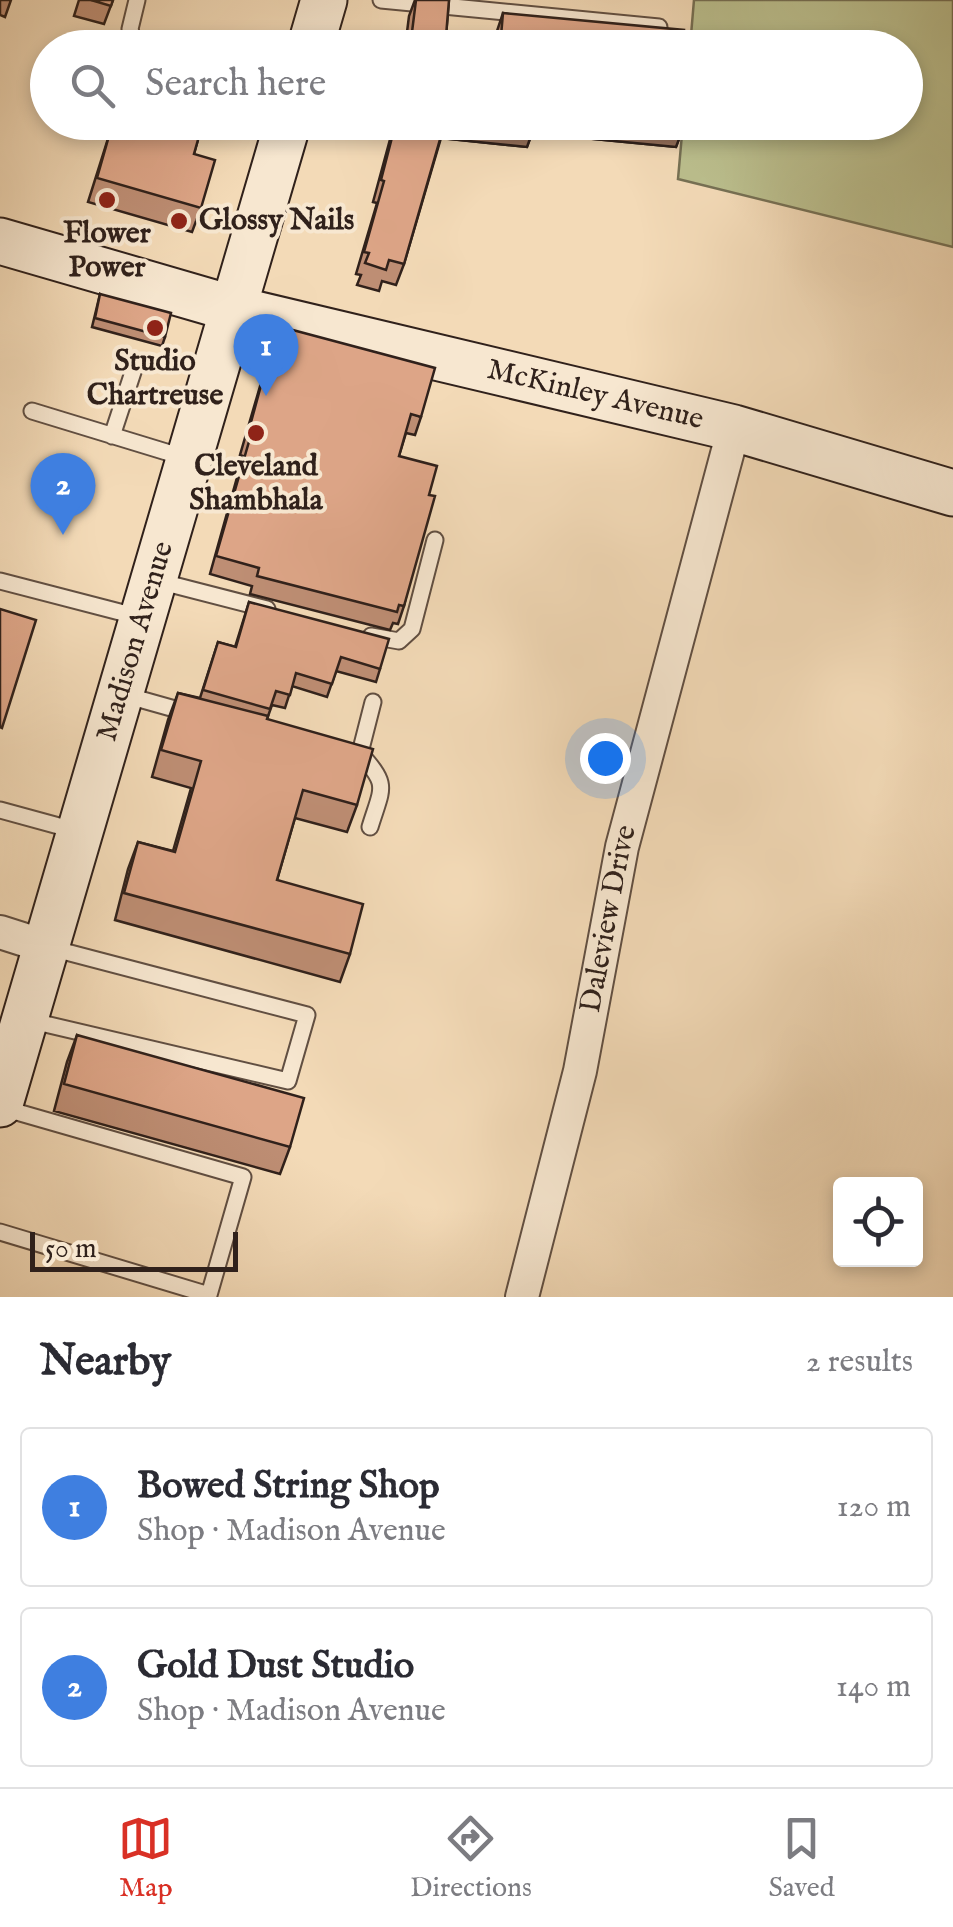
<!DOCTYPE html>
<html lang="en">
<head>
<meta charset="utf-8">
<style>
  body { margin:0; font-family:"IM FELL English",serif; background:#f2f2f3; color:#2b2b33 }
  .controls { position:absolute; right:30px; bottom:30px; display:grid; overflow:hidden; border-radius:10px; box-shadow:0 5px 15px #0003 }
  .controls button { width:90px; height:90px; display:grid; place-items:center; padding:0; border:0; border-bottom:2px solid #e1e1e2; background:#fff; color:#2b2b33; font:50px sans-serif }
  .scale { position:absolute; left:30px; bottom:25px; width:208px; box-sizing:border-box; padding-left:10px; border:5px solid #30211b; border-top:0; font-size:28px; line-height:35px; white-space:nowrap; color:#30211b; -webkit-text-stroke:8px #f7e7d0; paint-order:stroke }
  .you { position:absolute; left:605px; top:758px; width:35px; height:35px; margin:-25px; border:8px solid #fff; border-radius:50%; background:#1a73e8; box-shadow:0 0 0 15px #1a73e833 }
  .badge { display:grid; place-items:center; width:65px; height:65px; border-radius:50%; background:#d93025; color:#fff; font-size:32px; font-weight:700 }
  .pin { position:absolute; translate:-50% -82px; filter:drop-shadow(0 2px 5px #0008) }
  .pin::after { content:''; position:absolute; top:52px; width:35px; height:30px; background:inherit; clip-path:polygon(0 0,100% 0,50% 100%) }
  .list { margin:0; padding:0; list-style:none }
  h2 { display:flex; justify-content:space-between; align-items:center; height:130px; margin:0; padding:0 40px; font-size:42px }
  h2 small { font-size:32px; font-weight:400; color:#7c7c81 }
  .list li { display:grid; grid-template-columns:65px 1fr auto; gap:30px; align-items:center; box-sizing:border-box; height:160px; margin:0 20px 20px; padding:0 20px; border:2px solid #e1e1e2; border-radius:10px }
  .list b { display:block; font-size:38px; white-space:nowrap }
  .list p { margin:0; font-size:32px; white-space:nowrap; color:#7c7c81 }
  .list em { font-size:32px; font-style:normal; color:#7c7c81 }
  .icon { flex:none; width:55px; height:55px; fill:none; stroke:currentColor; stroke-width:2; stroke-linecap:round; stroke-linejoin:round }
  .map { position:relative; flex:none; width:953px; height:1297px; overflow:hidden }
  .search { position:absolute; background:#fff; box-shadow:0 5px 15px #0003; left:30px; right:30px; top:30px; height:110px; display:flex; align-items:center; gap:25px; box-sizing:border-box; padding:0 35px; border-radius:55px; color:#7c7c81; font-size:38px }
  .sheet { height:490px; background:#fff }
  nav { display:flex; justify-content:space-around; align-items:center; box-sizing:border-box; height:140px; border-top:2px solid #e1e1e2; background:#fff; font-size:28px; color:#7c7c81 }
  nav a { display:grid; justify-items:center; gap:5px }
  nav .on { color:#d93025 }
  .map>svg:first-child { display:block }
</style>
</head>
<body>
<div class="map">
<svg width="953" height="1297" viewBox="0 0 953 1297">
  <rect width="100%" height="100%" fill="#f3dab7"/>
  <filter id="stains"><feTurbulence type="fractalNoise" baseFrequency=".002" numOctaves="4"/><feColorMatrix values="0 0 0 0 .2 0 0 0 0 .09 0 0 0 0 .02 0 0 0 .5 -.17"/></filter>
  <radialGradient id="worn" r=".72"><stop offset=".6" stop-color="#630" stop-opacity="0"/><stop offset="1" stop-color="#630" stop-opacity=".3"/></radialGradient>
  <path fill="#bbbf8e" stroke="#767054" stroke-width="2.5" d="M694 0H953V247L678 179 683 123 906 122V48L690 47Z"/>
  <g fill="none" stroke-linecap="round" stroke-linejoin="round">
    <g stroke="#614f42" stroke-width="19">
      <path id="lane" d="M381 0 659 27
        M135 48 130 29 137 0
        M32 411 186 458
        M112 436 134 369
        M0 581 139 617
        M158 581 267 609
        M371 636 399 641 412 629 435 540
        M125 695 189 713
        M359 752C389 786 383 785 370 827
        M351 758 361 749 373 702
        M0 810 77 831
        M28 1020 288 1081 307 1015 51 948
        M0 1232 209 1295 243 1177 3 1108"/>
    </g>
    <g stroke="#614f42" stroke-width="36">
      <g id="street">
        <path d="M0 932 47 947"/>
        <path id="s1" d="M522 1297 580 1071 622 847 734 428"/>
      </g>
    </g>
    <g stroke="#30211b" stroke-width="49">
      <g id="secondary">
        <path d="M310 48 324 0"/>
        <path id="s2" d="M0 241 234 309 734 428 953 493"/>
        <path id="s3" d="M0 1104 288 122"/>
      </g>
    </g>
    <use href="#lane" stroke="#f7e7d0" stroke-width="15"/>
    <use href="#street" stroke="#f7e7d0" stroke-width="32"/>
    <use href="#secondary" stroke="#f7e7d0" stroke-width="45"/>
  </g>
  <path fill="#be8e74" stroke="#30211b" stroke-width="2.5" d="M0 0H11L5 17 0 15Z
    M79 0H113L104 24 74 16Z
    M415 0H449L445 48H405L409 16Z
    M503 13 682 48H494L496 34Z
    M137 122H203L194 154 201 208 192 232 88 202 111 129 133 136Z
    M381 122H685L676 147 532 133 527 147 441 138 404 264 396 285 382 281 379 291 357 285 361 275 356 274 377 203 373 202 392 132 380 131Z
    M100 294 165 337 162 346 92 327Z
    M270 352 421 417 415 435 406 433 399 456 429 495 404 606 398 624 393 623 390 630 250 594 252 586 210 574 243 456 240 455Z
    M249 602 380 669 376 682 336 671 327 697 292 686 285 708 272 705 267 719 357 805 347 832 295 818 277 880 350 954 340 982 115 920 128 869 138 842 173 851 191 788 152 777 168 720 178 693 200 698 218 642 235 647Z
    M77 1035 290 1147 280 1174 54 1111 67 1062Z"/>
  <path fill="#9b745e" stroke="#30211b" stroke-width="2.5" d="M383 122H395L392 132 380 131Z
    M445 122H650L684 126 676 147 532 133 527 147 439 138Z"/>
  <path fill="#dda587" stroke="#30211b" stroke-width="2.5" d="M91 0H113L111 6Z
    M416 0H449L445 48H410Z
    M503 13 684 30 682 48H500Z
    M138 122H203L194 154 215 160 201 208 97 178 111 129 134 136Z
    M396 122H445L404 264 389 260 386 270 365 263 369 253 364 252 384 181 381 180Z
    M506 122H535V126Z
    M650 122H685L684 126Z
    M100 294 171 313 165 337 95 318Z
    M289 329 435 368 421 417 411 414 399 456 437 466 429 495 435 496 404 606 399 605 397 612 257 576 259 568 216 556 250 438 247 437 270 352Z
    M249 602 389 639 380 669 341 657 332 684 296 673 290 695 276 691 270 709 203 690 218 642 236 647Z
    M0 609 36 620 2 728 0 727Z
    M178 693 268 716 267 719 373 749 357 805 303 790 277 880 363 904 350 954 124 893 138 842 175 852 201 761 161 750Z
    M77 1035 304 1098 290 1147 64 1084Z"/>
  <g fill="#8f2418" stroke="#f7e7d0" stroke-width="4">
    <circle cx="107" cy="200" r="10"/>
    <circle cx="179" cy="221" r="10"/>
    <circle cx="155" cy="328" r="10"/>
    <circle cx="256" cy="433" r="10"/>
  </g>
  <g text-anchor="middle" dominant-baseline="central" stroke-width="8" stroke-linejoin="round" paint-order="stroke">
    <g font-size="30" font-weight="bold" fill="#30211b" stroke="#f7e7d0">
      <text x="199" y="221" text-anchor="start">Glossy Nails</text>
      <text x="107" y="234">Flower<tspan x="107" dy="34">Power</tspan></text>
      <text x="155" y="362">Studio<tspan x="155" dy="34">Chartreuse</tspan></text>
      <text x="256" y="467">Cleveland<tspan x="256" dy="34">Shambhala</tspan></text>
    </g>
    <g font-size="30" fill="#30211b" stroke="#f7e7d0">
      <text stroke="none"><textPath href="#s2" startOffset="615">McKinley Avenue</textPath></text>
      <text stroke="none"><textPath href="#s3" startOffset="482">Madison Avenue</textPath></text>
      <text stroke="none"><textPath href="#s1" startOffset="388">Daleview Drive</textPath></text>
    </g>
  </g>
  <rect width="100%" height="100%" filter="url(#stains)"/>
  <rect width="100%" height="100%" fill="url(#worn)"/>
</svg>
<div class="controls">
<button><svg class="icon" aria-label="locate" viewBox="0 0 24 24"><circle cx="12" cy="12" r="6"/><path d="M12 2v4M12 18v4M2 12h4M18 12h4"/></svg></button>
</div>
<div class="scale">50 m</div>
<div class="you"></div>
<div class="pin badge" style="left:266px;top:396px;background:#3f7fe0">1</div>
<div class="pin badge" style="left:63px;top:535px;background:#3f7fe0">2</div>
<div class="search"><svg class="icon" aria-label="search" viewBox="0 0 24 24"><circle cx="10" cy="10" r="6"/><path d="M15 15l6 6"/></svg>Search here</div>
</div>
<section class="sheet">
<h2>Nearby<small>2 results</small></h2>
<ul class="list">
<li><span class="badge" style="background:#3f7fe0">1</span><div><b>Bowed String Shop</b><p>Shop · Madison Avenue</p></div><em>120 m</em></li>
<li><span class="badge" style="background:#3f7fe0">2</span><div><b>Gold Dust Studio</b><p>Shop · Madison Avenue</p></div><em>140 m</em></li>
</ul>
</section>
<nav>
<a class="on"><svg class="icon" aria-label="map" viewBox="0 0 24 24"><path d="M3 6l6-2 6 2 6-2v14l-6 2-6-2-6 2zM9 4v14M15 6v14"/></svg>Map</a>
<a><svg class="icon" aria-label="directions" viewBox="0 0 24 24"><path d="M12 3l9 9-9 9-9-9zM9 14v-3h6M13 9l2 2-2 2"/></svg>Directions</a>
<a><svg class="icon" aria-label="saved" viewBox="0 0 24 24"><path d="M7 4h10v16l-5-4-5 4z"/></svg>Saved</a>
</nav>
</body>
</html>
